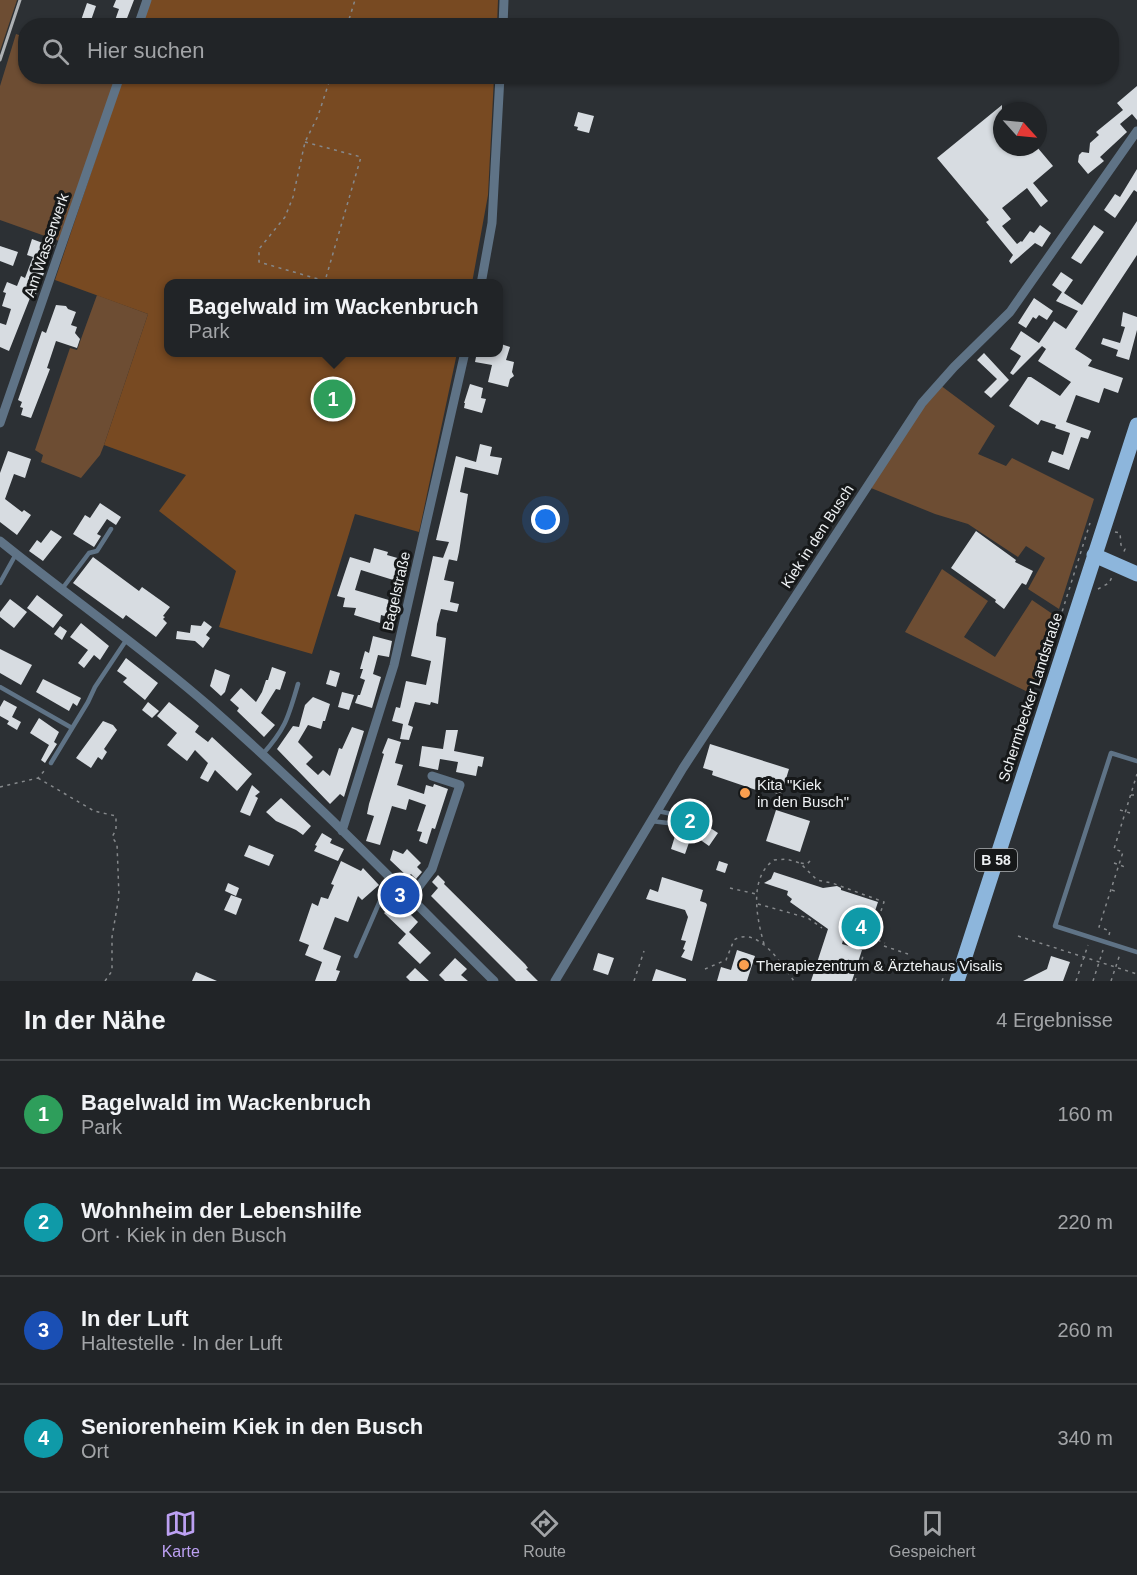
<!DOCTYPE html>
<html lang="de">
<head>
<meta charset="utf-8">
<style>
  body { margin:0; font-family:Arial,sans-serif; background:#2d3033; color:#f1f3f6 }
  .compass { position:absolute; left:993px; top:102px; width:54px; height:54px; border-radius:50%; background:#212427; box-shadow:0 2px 4px #0004; rotate:117deg }
  .you { position:absolute; left:546px; top:520px; width:21px; height:21px; margin:-15px; border:4px solid #fff; border-radius:50%; background:#1a73e8; box-shadow:0 0 0 9px #1a73e833 }
  .badge { display:grid; place-items:center; width:39px; height:39px; border-radius:50%; background:#bca0f2; color:#fff; font-size:20px; font-weight:700 }
  .pin { position:absolute; translate:-50% -50%; border:3px solid #fff; box-shadow:0 2px 6px #0006 }
  .popup { position:absolute; left:164px; top:279px; width:339px; height:78px; box-sizing:border-box; display:grid; place-content:center; border-radius:12px; background:#212427; filter:drop-shadow(0 2px 4px #0005); font-size:20px; white-space:nowrap; color:#a2a4a7 }
  .popup b { font-size:22px; color:#f1f3f6 }
  .popup::after { content:''; position:absolute; left:50%; top:100%; margin-left:-12px; border:12px solid transparent; border-top-color:#212427 }
  .list { margin:0; padding:0; list-style:none }
  h2 { display:flex; justify-content:space-between; align-items:center; height:78px; margin:0; padding:0 24px; font-size:26px }
  h2 small { font-size:20px; font-weight:400; color:#a2a4a7 }
  .list li { display:grid; grid-template-columns:39px 1fr auto; gap:18px; align-items:center; box-sizing:border-box; height:108px; padding:0 24px; border-top:2px solid #3e4144 }
  .list b { display:block; font-size:22px; white-space:nowrap }
  .list p { margin:0; font-size:20px; white-space:nowrap; color:#a2a4a7 }
  .list em { font-size:20px; font-style:normal; color:#a2a4a7 }
  .icon { flex:none; width:33px; height:33px; fill:none; stroke:currentColor; stroke-width:2; stroke-linecap:round; stroke-linejoin:round }
  .map { position:relative; flex:none; width:1137px; height:981px; overflow:hidden }
  .search { position:absolute; background:#212427; box-shadow:0 2px 4px #0004; left:18px; right:18px; top:18px; height:66px; display:flex; align-items:center; gap:15px; box-sizing:border-box; padding:0 21px; border-radius:24px; color:#a2a4a7; font-size:22px }
  .sheet { height:510px; background:#212427 }
  nav { display:flex; justify-content:space-around; align-items:center; box-sizing:border-box; height:84px; border-top:2px solid #3e4144; background:#212427; font-size:16px; color:#a2a4a7 }
  nav a { display:grid; justify-items:center; gap:3px }
  nav .on { color:#bca0f2 }
  .map>svg:first-child { display:block }
</style>
</head>
<body>
<div class="map">
<svg width="1137" height="981" viewBox="0 0 1137 981">
  <rect width="100%" height="100%" fill="#2c3034"/>
  <path fill="#6d4d33" d="M0 0H17L0 51Z
    M16 34 25 37 26 76 117 77 59 241 0 220V86Z
    M97 295 148 314 104 445 100 455 81 478 41 462 43 455 35 450 70 348 77 350Z
    M940 385 995 426 978 454 1006 466 1012 458 1094 499 1059 609 1028 589 1045 558 1026 546 1018 557 968 524 935 514 871 488 921 408Z
    M942 569 988 601 964 637 995 657 1032 600 1057 617 1030 693 905 632Z"/>
  <path fill="#784a22" d="M149 0H498L497 25 140 26Z
    M123 77H494L488 195 472 283 168 284V352L457 353 419 532 355 514 312 654 219 627 236 571 159 511 186 475 104 445 148 314 55 280Z"/>
  <path fill="#d7dce1" d="M116 0H134L124 26H113L119 9 113 7Z
    M87 3 96 6 89 26H79Z
    M1137 86V120L1132 114 1120 124 1127 132 1100 157 1104 161 1088 174 1078 162 1079 155 1082 152 1089 153 1090 143 1099 135 1096 132 1123 110 1117 103Z
    M1002 105V147H1037L1053 166 1033 183 1048 201 1041 207 1027 188 1002 208 1011 219 1002 226 1017 244 1021 241 1022 242 1030 231 1034 233 1040 225 1051 233 1042 247 1035 243 1011 264 1009 261 1013 255 986 222 989 220 937 158Z
    M578 112 594 116 589 133 577 130 578 127 574 126Z
    M1137 169V192L1134 190 1115 218 1104 210 1115 194 1120 197Z
    M1137 221V255L1075 349 1092 360 1088 366 1123 378 1118 393 1104 388 1099 403 1076 395 1066 422 1091 431 1088 439 1081 437 1069 470 1048 462 1052 451 1063 455 1070 433 1055 428 1056 425 1041 420 1038 425 1009 406 1028 377H1031L1060 396 1071 382 1038 361 1046 349 1042 346 1013 375 1010 373 1021 356 1010 349 1021 331 1039 343 1054 321 1066 329 1078 311 1056 301 1062 292 1052 285 1061 272 1073 280 1064 293 1082 305Z
    M1094 225 1104 232 1081 264 1071 258Z
    M32 239 48 245 50 239 56 241 51 254 48 253 44 260 41 272 44 273 36 294 32 293 9 351 0 347V323L6 325 11 309 2 306 6 293 3 292 7 282 17 286 21 276 25 278 33 257 27 255Z
    M0 246 18 252 13 266 0 261Z
    M1034 298 1053 311 1047 320 1039 315 1036 319 1033 317 1026 328 1018 323Z
    M56 305 66 306 68 309 76 312 71 325 77 327 75 333 80 339 77 348 56 341 47 368 50 369 31 418 21 415 23 408 20 407 22 402 18 400 42 331 46 333Z
    M1123 312 1137 317V330L1129 360 1116 356 1118 350 1101 344 1103 338 1120 343 1125 327 1121 326Z
    M498 343 510 347 506 360 514 362 512 372 514 376 510 379 508 387 488 382 492 365 475 362 477 352H498Z
    M984 353 1009 380 991 398 984 392 997 379 977 360Z
    M470 384 483 388 481 398 486 399 482 413 464 408 465 403H464Z
    M480 444 492 447 490 456 502 458 498 475 465 467 460 492 468 494 459 552 457 561 443 558 449 542 436 540 456 456 476 462Z
    M8 451 31 459 25 478 14 474 5 499 22 512 24 510 31 515 17 535 0 522V473Z
    M100 503 121 517 116 525 107 519 97 534 101 536 94 547 73 534 85 515 90 518Z
    M51 530 62 537 43 561 29 551 37 540 41 543Z
    M976 531 1016 560 1015 562 1033 571 1026 585 1022 583 1004 609 995 602 996 600 951 568Z
    M374 548 388 552 387 555 408 561 403 583 361 570 355 590 399 603 394 619 381 615 380 623 354 615 356 608 343 607 345 598 337 596 350 557 370 563Z
    M433 556 449 559 444 580 454 582 450 602 459 604 457 612 441 609 437 624 436 636 446 638 438 704 431 702 430 705 415 702 408 725 413 727 409 740 400 739 403 724 392 721 396 707 400 708 406 681 426 685 431 661 411 656Z
    M93 557 139 591 142 587 170 607 163 616 165 617 163 619 167 623 156 637 126 615 123 619 73 583Z
    M37 595 63 615 53 628 27 608Z
    M10 599 27 612 14 628 0 617V612Z
    M204 621 212 627 206 635 210 638 203 648 195 641 176 639 177 631 190 633 191 625 201 626Z
    M81 623 109 646 100 660 94 655 84 668 78 663 88 650 70 637Z
    M60 626 67 631 62 640 54 634Z
    M373 636 392 641 389 657 378 655 373 674 381 677 372 708 355 703 358 695H360L365 680 360 678 363 669H360L365 651 369 653Z
    M0 649 32 665 21 685 0 673Z
    M126 658 158 683 145 700 123 682 127 678 117 671Z
    M272 667 286 672 280 690 276 689 261 713 275 725 264 737 237 711 239 708 230 700 241 688 256 702 262 692 266 680H268Z
    M215 669 230 675 225 692 221 696 210 686Z
    M330 670 340 673 336 687 326 684Z
    M43 679 81 698 77 706 73 703 69 711 36 692Z
    M342 692 354 695 349 710 338 707Z
    M313 697 330 704 325 721H323L321 729 308 725 298 742 313 757 306 764 318 775 323 770 330 776 339 748 342 749 352 727 364 731 344 797 340 794 330 804 277 749 293 726 299 727 305 705Z
    M4 700 17 707 12 717 21 722 17 730 7 724 9 721 0 716V707Z
    M148 702 159 711 152 718 142 710Z
    M169 702 199 726 195 732 208 742 212 737 252 774 237 791 215 770 208 782 200 778 208 763 195 750 187 761 167 745 177 733 157 716Z
    M39 718 59 732 54 742 57 744 45 763 41 760 49 745 30 733Z
    M103 721 113 725 117 730 104 749 107 752 102 760 98 757 91 768 76 758Z
    M446 730H458L454 751 484 757 482 767 478 766 476 776 456 772 458 762 440 759 438 770 419 766 422 746 443 749Z
    M388 738 401 742 395 763 403 765 397 785 424 794 426 785 433 787 434 784 448 789 435 829 432 828 427 844 419 841 422 832 417 831 426 805 409 799 406 810 392 806 380 845 366 841 374 816 367 814 369 804 384 754 382 753Z
    M710 744 789 769 781 795 757 787 756 790 712 775 713 771 703 768Z
    M252 785 260 792 255 796 258 798 250 816 240 812Z
    M281 798 311 826 303 835 296 830 276 821 266 812Z
    M683 810 718 833 709 846 692 834 685 854 671 849Z
    M776 810 810 821 800 852 766 841Z
    M322 833 332 839 330 843 344 849 338 861 314 851 317 846 315 845Z
    M249 845 274 855 269 866 244 856Z
    M407 849 421 863 417 867 422 872 416 879 411 874 408 877 390 860 393 850 403 854Z
    M341 861 361 871 363 868 379 885 362 900 358 896 348 922 335 917 323 949 341 956 336 970 340 971 336 981H315L322 962 305 955 309 945 299 941 312 903 318 906 321 897 328 899 334 885 331 884Z
    M719 861 728 864 725 873 716 870Z
    M774 872 823 888 837 886 841 888V890L878 902 868 932 847 926 842 944 862 950 852 981H811L828 929 790 902 792 899 787 895 788 891 764 883 771 879Z
    M438 875 445 882 444 884 525 964 528 968 526 969 538 981H516L431 896 438 888 432 882Z
    M662 877 703 890 700 901 706 903 707 905 692 961 681 957 685 950 683 949 686 941 681 940 688 917 685 910 646 899 650 889 658 892Z
    M228 883 239 888 236 896 225 891Z
    M231 895 242 899 236 915 224 910Z
    M397 901 418 922 409 932 431 953 420 964 398 943 406 934 384 913Z
    M737 950 755 956 747 981H717L721 967 731 970Z
    M598 953 614 958 608 975 593 970Z
    M1051 956 1070 962 1063 981H1023L1047 969Z
    M455 958 467 969 461 975 468 981H445L439 975Z
    M415 968 429 981H410L406 977Z
    M656 969 686 979V981H652Z
    M196 972 217 981H192Z"/>
  <g fill="none" stroke-linecap="round" stroke-linejoin="round">
    <path stroke="#86898c" stroke-width="1.5" stroke-dasharray="3 4.5" stroke-linecap="butt" d="M347 26 355 0
      M305 142 361 157 325 281 259 262V249L285 217 293 197 305 142 318 116 331 76
      M1115 532 1120 533 1121 545 1125 549 1123 554
      M1098 589 1109 583 1112 577
      M1051 647 1090 523
      M38 778 94 811 116 816V830L112 837 117 844 119 896 112 937V971L105 981
      M0 787 38 778 45 770
      M1131 795H1137
      M1120 810 1130 813
      M810 861 807 864 800 863 817 880 832 883 884 902 872 938 885 943
      M1114 863 1125 867
      M730 888 756 894
      M1112 890 1117 892
      M758 904 808 918 822 928
      M1109 935 1110 931 1099 927 1123 852 1114 849 1137 774
      M1018 936 1137 974
      M764 944C757 919 748 878 774 860L786 859 800 863
      M884 946 908 954
      M705 969 726 960 734 940C758 925 782 965 794 981
      M634 981 644 951
      M855 981 864 953
      M942 981 950 960
      M1076 981 1088 945
      M1093 981 1103 950
      M1111 981 1120 954"/>
    <path stroke="#5f7386" stroke-width="4.5" d="M0 583 16 554
      M62 589 89 553 97 551 111 529
      M0 687 72 728
      M262 755C286 728 288 718 298 684
      M1137 761 1111 753 1055 926 1137 952
      M51 763 88 702 95 687 127 639
      M651 821 668 823 672 822 674 818 672 814 658 811
      M356 956 390 878"/>
    <path stroke="#5f7386" stroke-width="9" d="M138 26 147 0
      M503 26 504 0
      M481 284 492 223 500 76
      M0 423 120 76
      M0 541C69 597 143 648 210 707 309 794 401 889 494 981
      M342 831 394 665 465 352
      M410 898 432 869 460 785 432 776
      M555 981 683 768 922 403 954 367 1010 312 1137 131"/>
    <path stroke="#8db6dc" stroke-width="15" d="M1094 555 1137 574
      M957 981 1137 425"/>
    <path stroke="#aeb1b4" stroke-width="3" d="M0 60 20 0"/>
  </g>
  <g fill="#fa9f4f" stroke="#161819" stroke-width="2">
    <circle cx="745" cy="793" r="6"/>
    <circle cx="744" cy="965" r="6"/>
  </g>
  <g text-anchor="middle" dominant-baseline="central" stroke-width="6" stroke-linejoin="round" paint-order="stroke">
    <rect fill="#161819" stroke="#adb0b2" stroke-width="1.5" x="975" y="849" width="42" height="22" rx="4.5"/>
    <g font-size="14" font-weight="bold" fill="#eef1f3">
      <text x="996" y="860">B 58</text>
    </g>
    <g font-size="15" fill="#eef1f3" stroke="#161819">
      <text transform="translate(46 245) rotate(-71)">Am Wasserwerk</text>
      <text transform="translate(817 536) rotate(-57)">Kiek in den Busch</text>
      <text transform="translate(396 591) rotate(-77)">Bagelstraße</text>
      <text transform="translate(1030 697) rotate(-72)">Schermbecker Landstraße</text>
    </g>
    <g font-size="15" fill="#eef1f3" stroke="#161819" text-anchor="start">
      <text x="757" y="784">Kita "Kiek<tspan x="757" dy="17">in den Busch"</tspan></text>
      <text x="756" y="965">Therapiezentrum &amp; Ärztehaus Visalis</text>
    </g>
  </g>
</svg>
<svg class="compass" viewBox="-18 -18 36 36"><path d="M0-13l5 13h-10z" fill="#e53935"/><path d="M0 13l5-13h-10z" fill="#a2a4a7"/></svg>
<div class="you"></div>
<div class="pin badge" style="left:333px;top:399px;background:#2e9e5b">1</div>
<div class="popup"><b>Bagelwald im Wackenbruch</b>Park</div>
<div class="pin badge" style="left:690px;top:821px;background:#0f9aa8">2</div>
<div class="pin badge" style="left:400px;top:895px;background:#1a4fb4">3</div>
<div class="pin badge" style="left:861px;top:927px;background:#0f9aa8">4</div>
<div class="search"><svg class="icon" aria-label="search" viewBox="0 0 24 24"><circle cx="10" cy="10" r="6"/><path d="M15 15l6 6"/></svg>Hier suchen</div>
</div>
<section class="sheet">
<h2>In der Nähe<small>4 Ergebnisse</small></h2>
<ul class="list">
<li><span class="badge" style="background:#2e9e5b">1</span><div><b>Bagelwald im Wackenbruch</b><p>Park</p></div><em>160 m</em></li>
<li><span class="badge" style="background:#0f9aa8">2</span><div><b>Wohnheim der Lebenshilfe</b><p>Ort · Kiek in den Busch</p></div><em>220 m</em></li>
<li><span class="badge" style="background:#1a4fb4">3</span><div><b>In der Luft</b><p>Haltestelle · In der Luft</p></div><em>260 m</em></li>
<li><span class="badge" style="background:#0f9aa8">4</span><div><b>Seniorenheim Kiek in den Busch</b><p>Ort</p></div><em>340 m</em></li>
</ul>
</section>
<nav>
<a class="on"><svg class="icon" aria-label="map" viewBox="0 0 24 24"><path d="M3 6l6-2 6 2 6-2v14l-6 2-6-2-6 2zM9 4v14M15 6v14"/></svg>Karte</a>
<a><svg class="icon" aria-label="directions" viewBox="0 0 24 24"><path d="M12 3l9 9-9 9-9-9zM9 14v-3h6M13 9l2 2-2 2"/></svg>Route</a>
<a><svg class="icon" aria-label="saved" viewBox="0 0 24 24"><path d="M7 4h10v16l-5-4-5 4z"/></svg>Gespeichert</a>
</nav>
</body>
</html>
